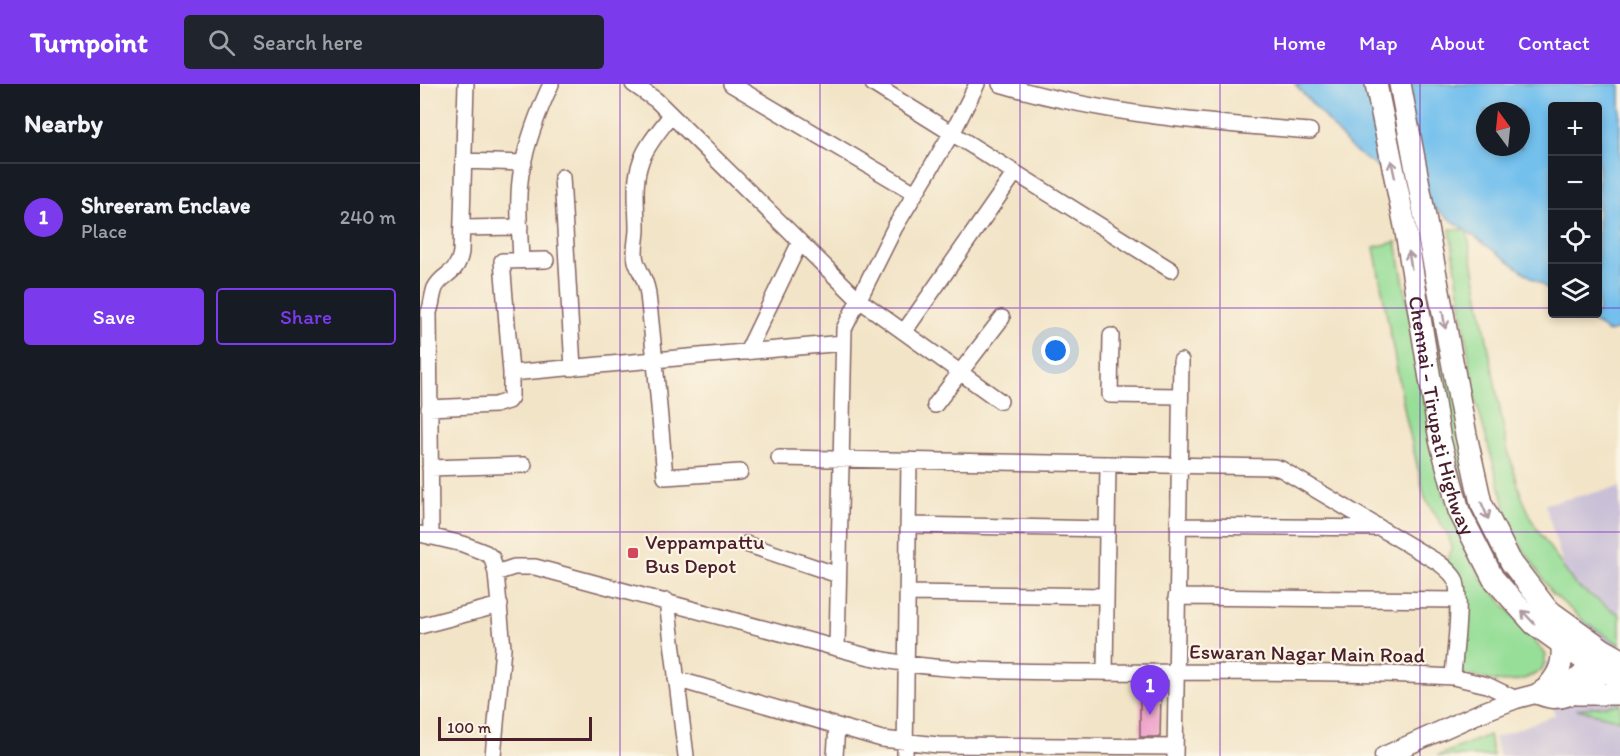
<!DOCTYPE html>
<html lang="en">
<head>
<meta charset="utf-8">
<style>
  body { margin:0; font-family:Itim,sans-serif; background:#20242c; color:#f1f3f6 }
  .controls { position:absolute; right:18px; top:18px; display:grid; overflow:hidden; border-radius:6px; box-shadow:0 3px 9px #0003 }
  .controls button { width:54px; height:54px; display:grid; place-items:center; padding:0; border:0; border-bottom:2px solid #363941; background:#171b24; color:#f1f3f6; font:30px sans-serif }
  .compass { position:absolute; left:1056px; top:18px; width:54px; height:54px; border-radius:50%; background:#171b24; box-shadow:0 3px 9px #0003; rotate:345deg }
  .scale { position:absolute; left:18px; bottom:15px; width:154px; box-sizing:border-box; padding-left:6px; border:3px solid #4a1f2b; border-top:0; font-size:16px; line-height:21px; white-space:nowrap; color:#4a1f2b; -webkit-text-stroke:4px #fcf5e5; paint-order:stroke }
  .you { position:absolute; left:636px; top:267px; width:21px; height:21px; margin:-15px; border:4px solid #fff; border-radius:50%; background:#1a73e8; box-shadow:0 0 0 9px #1a73e833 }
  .badge { display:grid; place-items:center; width:39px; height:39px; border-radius:50%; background:#7c3aed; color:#fff; font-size:20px; font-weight:700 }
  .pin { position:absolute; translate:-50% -50px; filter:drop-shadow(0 2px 3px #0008) }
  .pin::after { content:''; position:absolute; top:32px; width:21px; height:18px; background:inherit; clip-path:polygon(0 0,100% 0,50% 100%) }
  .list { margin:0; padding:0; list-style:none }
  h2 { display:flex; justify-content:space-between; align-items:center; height:78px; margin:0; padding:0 24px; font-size:26px }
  h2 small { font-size:20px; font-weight:400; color:#9ea1a6 }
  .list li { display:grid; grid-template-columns:39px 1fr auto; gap:18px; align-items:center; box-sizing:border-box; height:108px; padding:0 24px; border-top:2px solid #363941 }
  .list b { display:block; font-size:22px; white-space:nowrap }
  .list p { margin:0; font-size:20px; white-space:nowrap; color:#9ea1a6 }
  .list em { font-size:20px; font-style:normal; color:#9ea1a6 }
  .actions { display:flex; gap:12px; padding:18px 24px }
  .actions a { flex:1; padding:14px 0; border:2px solid #7c3aed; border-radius:6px; text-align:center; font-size:21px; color:#7c3aed }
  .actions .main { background:#7c3aed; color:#fff }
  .icon { flex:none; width:33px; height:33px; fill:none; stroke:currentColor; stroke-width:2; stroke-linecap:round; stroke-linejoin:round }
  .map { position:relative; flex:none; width:1200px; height:672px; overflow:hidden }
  header { display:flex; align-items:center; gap:36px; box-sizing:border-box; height:84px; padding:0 30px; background:#7c3aed; color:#fff }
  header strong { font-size:28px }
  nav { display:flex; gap:33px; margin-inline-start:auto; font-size:21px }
  .search { width:420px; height:54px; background:#20242c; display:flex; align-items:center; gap:15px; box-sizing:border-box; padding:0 21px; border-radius:6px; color:#9ea1a6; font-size:22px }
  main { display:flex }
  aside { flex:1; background:#171b24 }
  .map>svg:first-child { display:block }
</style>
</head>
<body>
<header>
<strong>Turnpoint</strong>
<div class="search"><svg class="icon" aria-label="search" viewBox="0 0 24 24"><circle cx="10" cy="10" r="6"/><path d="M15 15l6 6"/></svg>Search here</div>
<nav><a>Home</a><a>Map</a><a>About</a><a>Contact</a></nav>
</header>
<main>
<aside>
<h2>Nearby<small></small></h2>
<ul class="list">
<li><span class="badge">1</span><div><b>Shreeram Enclave</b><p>Place</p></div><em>240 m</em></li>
</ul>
<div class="actions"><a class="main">Save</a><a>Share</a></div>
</aside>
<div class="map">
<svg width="1200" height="672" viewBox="0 0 1200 672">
  <rect width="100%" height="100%" fill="#fcf5e5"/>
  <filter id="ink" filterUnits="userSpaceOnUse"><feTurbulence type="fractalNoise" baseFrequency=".0167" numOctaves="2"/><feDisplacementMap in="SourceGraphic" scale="12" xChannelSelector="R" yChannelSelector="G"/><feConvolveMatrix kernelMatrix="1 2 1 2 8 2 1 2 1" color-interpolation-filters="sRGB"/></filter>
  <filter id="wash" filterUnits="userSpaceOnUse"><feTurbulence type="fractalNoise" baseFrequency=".008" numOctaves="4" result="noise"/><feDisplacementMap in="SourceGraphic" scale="24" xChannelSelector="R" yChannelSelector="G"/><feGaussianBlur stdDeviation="1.35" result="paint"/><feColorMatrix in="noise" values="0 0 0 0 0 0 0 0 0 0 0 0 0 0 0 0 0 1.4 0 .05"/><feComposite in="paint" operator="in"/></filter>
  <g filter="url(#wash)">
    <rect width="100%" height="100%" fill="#f2e4c7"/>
    <path fill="#c9bfd7" d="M1200 403V672H1080L1074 654 1135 631 1125 579 1169 567 1125 420Z"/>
    <path fill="#97de98" stroke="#707e62" stroke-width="1.5" d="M1040 111 1087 363 1101 411 1115 442 1155 501 1200 531V561L1164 537 1132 509 1092 448 1054 309 1030 145 1045 146Z
      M999 138 1084 485 1088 494C1039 435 1028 354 1015 280 1008 233 1000 186 992 139Z
      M976 158 1024 412 1060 492 1126 571 1122 586C1091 606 1072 596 1039 589L1027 477 1032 463 1028 451 1005 414 986 334 954 163Z
      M1200 620V636L1157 625Z
      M1069 651 1073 672H1017Z"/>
    <path fill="#73c0ed" stroke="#5e708c" stroke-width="1.5" fill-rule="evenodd" d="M875 0H1200V245L1188 248 1162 230H1178V22H1132V208L933 66ZM1065 27H1101V63H1065Z"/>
    <g id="blocks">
      <path fill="#efa5cb" d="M720 608H741L740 653H720Z"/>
    </g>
  </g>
  <g filter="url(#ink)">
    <use href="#blocks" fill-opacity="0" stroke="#856462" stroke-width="1.5"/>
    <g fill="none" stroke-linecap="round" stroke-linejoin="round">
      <g stroke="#856462" stroke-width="18">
        <path id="minor" d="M213 0 236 16 438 215 580 317
          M311 0 495 109
          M453 0 751 186
          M580 0C681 30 785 39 890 47
          M251 31C241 45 227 60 221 77 213 99 217 122 217 145 217 155 213 167 216 177 220 190 227 196 228 211 235 271 240 332 245 393L320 388
          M43 77 104 79
          M142 93 153 284
          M42 144 100 143
          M101 177C100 146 96 114 102 84 108 55 119 26 131 0
          M484 248 595 89
          M691 252 690 311 760 312
          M327 268 380 158
          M91 289 423 259
          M515 321 582 234
          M9 324 75 321 88 317 91 313V289L82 177 126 176
          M359 374 854 383 861 385 1019 479C1025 484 1031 488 1035 495 1043 512 1034 572 1033 593
          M10 384 104 381
          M489 441 687 445
          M758 442 959 444
          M0 450 43 460 66 469 72 474 76 489 83 564 73 672
          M11 453 9 228C12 221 12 212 15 204 23 188 37 192 41 168L46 0
          M326 460 418 491
          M76 489 94 483H115L450 573C521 589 596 587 668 588 790 589 912 586 1033 593L1067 601 1096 615
          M488 509 686 512
          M756 513 1038 516
          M247 517 266 672
          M0 542 80 521
          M417 563 424 245 475 143 536 42 557 0
          M685 588 688 380
          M256 595 462 655 518 661 755 663
          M415 672 417 642
          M485 672 489 376
          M755 672 761 277"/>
      </g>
      <g stroke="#856462" stroke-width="21">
        <path id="major" d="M1115 610C1121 612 1128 615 1134 615 1159 615 1178 594 1192 577
          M964 672 1060 629 1096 615 1115 610 1129 601 1147 599 1158 593 1179 572"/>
      </g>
      <g stroke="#856462" stroke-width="24">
        <g id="highway">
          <path id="s1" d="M956 0 985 142 1020 356 1039 427 1073 494 1114 540 1171 581 1200 595"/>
          <path d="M980 0 1046 351 1061 419 1091 478 1127 525 1184 566 1200 575"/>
          <path d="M1129 601C1141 588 1143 577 1142 559"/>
          <path d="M1157 610H1200"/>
        </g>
      </g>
      <use href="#minor" stroke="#fff" stroke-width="15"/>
      <use href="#major" stroke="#fff" stroke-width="18"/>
      <use href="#highway" stroke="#fff" stroke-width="21"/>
    </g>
    <defs><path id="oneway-shaft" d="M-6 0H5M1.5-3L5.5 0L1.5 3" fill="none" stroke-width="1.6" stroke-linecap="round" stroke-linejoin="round" transform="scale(1.5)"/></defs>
    <g stroke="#ae9aa0">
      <use href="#oneway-shaft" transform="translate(973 85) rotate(-102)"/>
      <use href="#oneway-shaft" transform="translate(990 176) rotate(-99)"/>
      <use href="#oneway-shaft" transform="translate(1024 236) rotate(80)"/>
      <use href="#oneway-shaft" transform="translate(1065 427) rotate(67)"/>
      <use href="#oneway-shaft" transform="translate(1108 533) rotate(-133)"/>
    </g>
  </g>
  <path fill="none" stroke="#7b2cbf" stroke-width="1.5" stroke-opacity="0.55" d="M200 0V672M400 0V672M600 0V672M800 0V672M1000 0V672M0 224H1132M1178 224H1200M0 448H1200"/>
  <rect fill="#d1495b" stroke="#fcf5e5" stroke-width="2" x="207" y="463" width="12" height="12" rx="3"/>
  <g text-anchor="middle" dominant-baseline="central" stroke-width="4.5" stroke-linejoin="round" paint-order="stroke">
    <g font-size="21" fill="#4a1f2b" stroke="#fcf5e5">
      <text stroke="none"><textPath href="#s1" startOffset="338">Chennai - Tirupati Highway</textPath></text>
      <text transform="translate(887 569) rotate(1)">Eswaran Nagar Main Road</text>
    </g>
    <g font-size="21" fill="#4a1f2b" stroke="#fcf5e5" text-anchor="start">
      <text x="225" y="457">Veppampattu<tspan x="225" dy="24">Bus Depot</tspan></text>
    </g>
  </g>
</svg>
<div class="controls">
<button>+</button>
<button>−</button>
<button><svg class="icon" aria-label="locate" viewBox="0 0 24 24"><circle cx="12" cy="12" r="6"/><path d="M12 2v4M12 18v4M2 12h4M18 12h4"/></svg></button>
<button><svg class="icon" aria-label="layers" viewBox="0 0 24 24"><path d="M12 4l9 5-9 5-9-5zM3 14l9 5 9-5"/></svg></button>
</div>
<svg class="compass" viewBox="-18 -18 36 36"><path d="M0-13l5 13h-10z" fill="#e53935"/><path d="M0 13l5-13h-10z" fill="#9ea1a6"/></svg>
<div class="scale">100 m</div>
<div class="you"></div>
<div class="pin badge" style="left:730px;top:631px">1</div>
</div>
</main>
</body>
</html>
